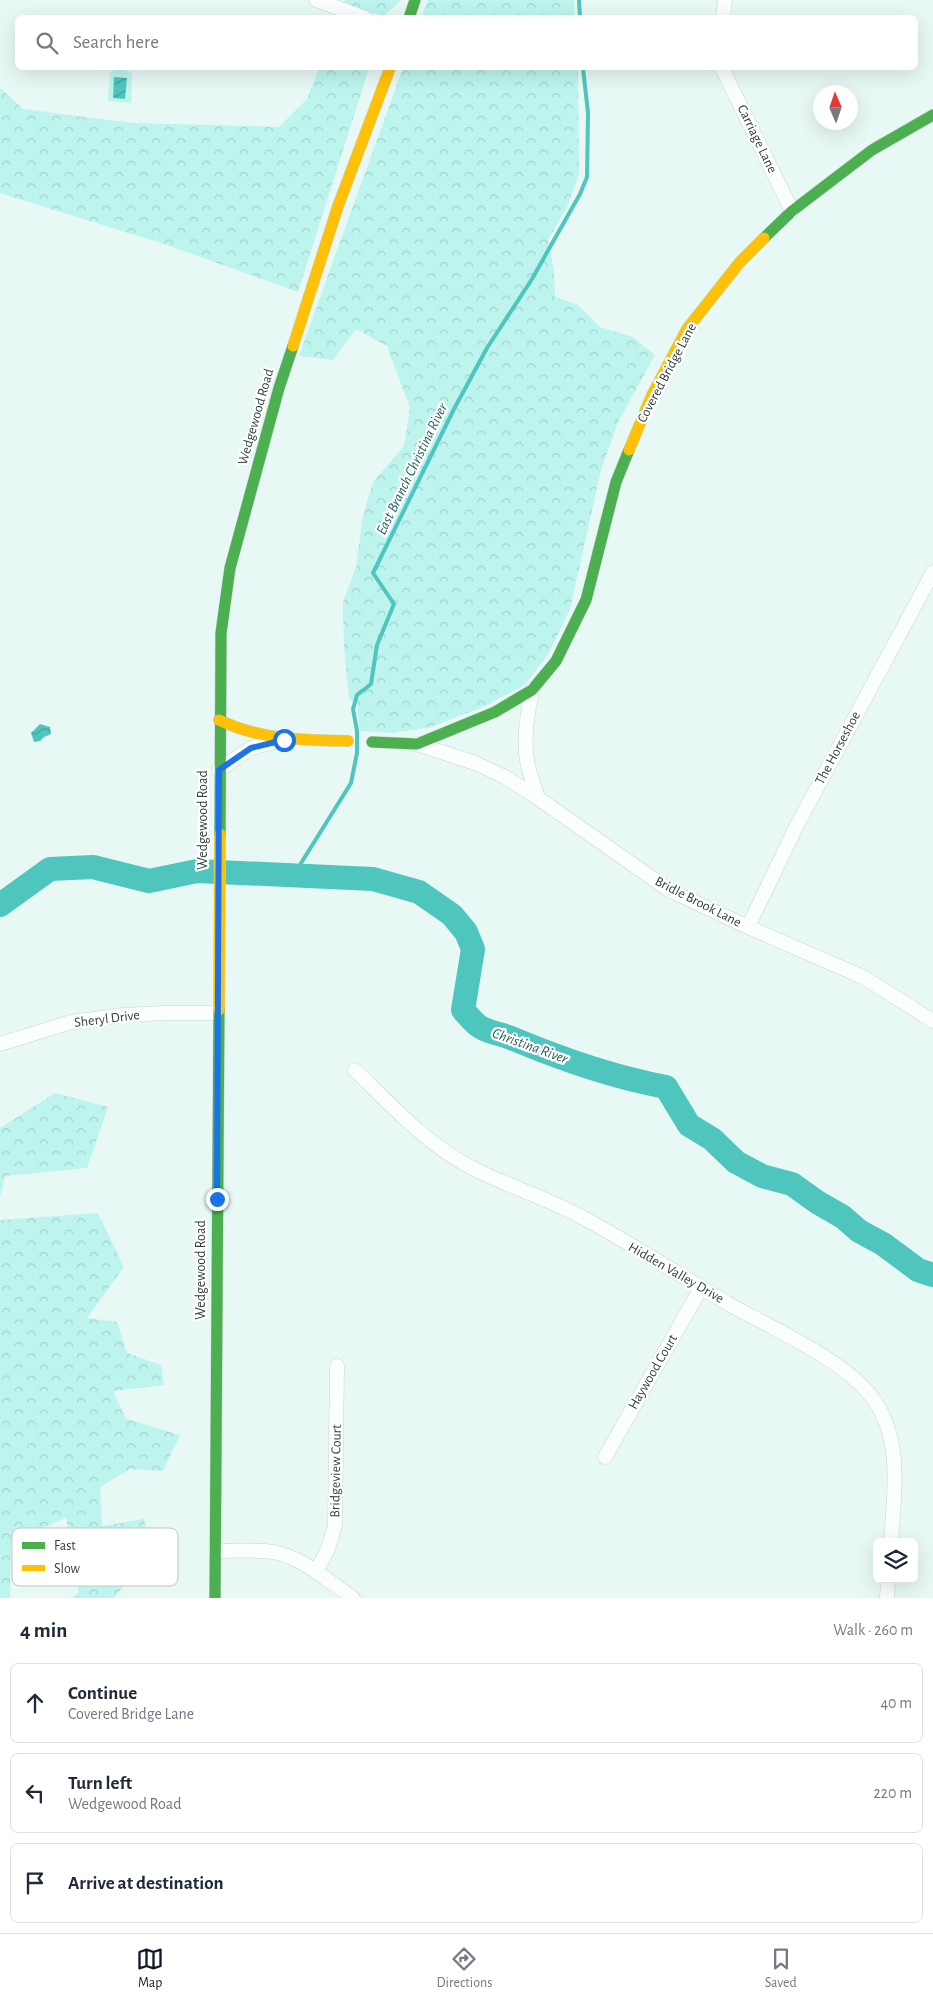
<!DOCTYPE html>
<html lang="en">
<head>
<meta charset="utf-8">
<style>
  body { margin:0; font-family:"Alegreya Sans",sans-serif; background:#f2f2f3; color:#1f2937 }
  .controls { position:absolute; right:15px; bottom:15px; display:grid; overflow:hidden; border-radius:8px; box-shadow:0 5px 20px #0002 }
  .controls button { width:45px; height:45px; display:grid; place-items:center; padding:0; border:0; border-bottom:1px solid #e0e1e3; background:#fff; color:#1f2937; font:25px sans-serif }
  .compass { position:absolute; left:813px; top:85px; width:45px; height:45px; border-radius:50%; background:#fff; box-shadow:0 5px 20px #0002; rotate:358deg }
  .stop { position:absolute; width:15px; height:15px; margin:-11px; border:4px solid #1a73e8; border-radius:50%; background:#fff }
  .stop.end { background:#1a73e8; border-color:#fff; box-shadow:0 1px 5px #0008 }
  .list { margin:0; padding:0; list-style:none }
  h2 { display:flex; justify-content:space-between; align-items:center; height:65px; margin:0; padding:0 20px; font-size:21px }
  h2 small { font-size:16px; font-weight:400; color:#747a83 }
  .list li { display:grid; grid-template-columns:32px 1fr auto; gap:15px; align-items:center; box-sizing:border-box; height:80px; margin:0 10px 10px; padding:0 10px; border:1px solid #e0e1e3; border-radius:8px }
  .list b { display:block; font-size:19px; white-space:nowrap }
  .list p { margin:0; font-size:16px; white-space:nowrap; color:#747a83 }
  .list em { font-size:16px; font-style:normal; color:#747a83 }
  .icon { flex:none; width:28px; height:28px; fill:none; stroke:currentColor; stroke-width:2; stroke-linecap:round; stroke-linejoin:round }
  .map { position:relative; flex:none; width:933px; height:1598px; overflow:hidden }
  .search { position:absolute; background:#fff; box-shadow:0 5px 20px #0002; left:15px; right:15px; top:15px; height:55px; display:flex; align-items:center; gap:12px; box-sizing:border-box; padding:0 18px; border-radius:8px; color:#747a83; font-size:19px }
  .sheet { height:335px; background:#fff }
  nav { display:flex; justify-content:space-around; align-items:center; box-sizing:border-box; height:70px; border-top:1px solid #e0e1e3; background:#fff; font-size:14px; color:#747a83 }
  nav a { display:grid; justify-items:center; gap:2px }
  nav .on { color:#111827 }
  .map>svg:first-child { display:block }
</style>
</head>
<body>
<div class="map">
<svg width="933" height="1598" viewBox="0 0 933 1598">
  <defs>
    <pattern id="forest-crowns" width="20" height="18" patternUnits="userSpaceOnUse" patternTransform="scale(1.25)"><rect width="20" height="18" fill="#bdf4ee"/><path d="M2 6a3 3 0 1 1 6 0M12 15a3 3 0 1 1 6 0" fill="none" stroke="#a3d2cd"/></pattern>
    <pattern id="water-waves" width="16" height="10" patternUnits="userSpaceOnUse" patternTransform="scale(1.25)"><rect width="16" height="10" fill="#4ec6be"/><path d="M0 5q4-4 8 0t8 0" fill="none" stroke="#41a29c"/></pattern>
  </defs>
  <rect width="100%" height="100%" fill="#e7f8f5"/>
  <path fill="url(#forest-crowns)" d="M345 0H401L384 16 343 5Z
    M428 0H574L575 17H421Z
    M319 68H369L298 292 167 245 0 193V88L23 109 133 123 279 127 307 99Z
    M403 68H578L579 174 568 205 548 240 554 270 555 297 578 305 600 327 633 337 655 355 618 422 601 470 570 609 548 655 523 686 483 707 431 727 392 733 360 731 357 704 349 698 344 648 343 602 356 568 363 516 373 482 404 446 410 408 387 346 356 329 333 360 299 356Z
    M55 1093 108 1107 87 1168 5 1176 0 1197V1128Z
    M98 1213 124 1267 87 1318 117 1322 127 1353 161 1365 164 1385 113 1391 126 1419 180 1435 163 1471 130 1469 100 1487 102 1526 144 1519 153 1557 113 1598H72L79 1592 66 1517 11 1543 10 1598H0V1220Z"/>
  <path fill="#bdf4ee" d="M113 68H127V72L132 73 131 103 108 101 110 72H113Z"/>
  <path fill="url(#water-waves)" d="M114 77 127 78 125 99 113 98Z
    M40 724 50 727 51 734 44 737 40 741 34 742 31 733Z"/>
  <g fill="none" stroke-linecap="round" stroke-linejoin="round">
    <path stroke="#4ec6be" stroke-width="4" d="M579 0 580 18
      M293 876 351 783 357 753V731L353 709 357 695 371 684 377 645 394 604 373 573 454 409 487 348 532 279 580 194 587 177 588 113 583 68"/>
    <path stroke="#4ec6be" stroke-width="24" d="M0 905 50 869 93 867 149 881 197 871 373 879 419 892 452 915 466 932 473 949 463 1010C468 1015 475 1025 482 1028 491 1033 502 1034 511 1038 561 1059 612 1077 666 1087L689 1125 712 1139 736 1162 762 1176 792 1184 817 1202 843 1217 859 1231 883 1244 918 1270 933 1275"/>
    <g stroke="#c6d5d3" stroke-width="15">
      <path id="street" d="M316 0 365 18
        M723 18 725 0
        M722 68 792 211
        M532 690C528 713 523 736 527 760 529 773 534 786 538 798
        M417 744 475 763 505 777 538 798 669 890 748 927 863 977 933 1021
        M219 770 251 748 278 741
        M748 927 796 827 933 572
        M0 1044 71 1022 124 1015 163 1013H217
        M355 1070C393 1107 428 1146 476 1170 509 1186 545 1198 578 1215 631 1243 682 1277 734 1307 774 1329 848 1362 874 1400 903 1442 894 1494 891 1542
        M605 1457 701 1288
        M216 1551C232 1551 249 1550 266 1551 300 1554 326 1580 353 1598
        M316 1572 328 1549 335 1525 337 1366
        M887 1598 888 1579"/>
    </g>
    <g stroke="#c6d5d3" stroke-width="12">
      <path id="fast" d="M409 18 415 0
        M764 238 792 211 872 150 933 115
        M372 742 417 744 495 712 532 690 556 661 586 600 616 482 629 450
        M220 834 221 633 230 568 279 388 293 346
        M215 1598 219 1010"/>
    </g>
    <g stroke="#c6d5d3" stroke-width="12">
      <path id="slow" d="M293 346 338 206 390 68
        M629 450 652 395 687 329 740 262 764 238
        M219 720C260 740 303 740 348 741
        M219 1010 220 834"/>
    </g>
    <use href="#street" stroke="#fbfefe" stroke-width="14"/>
    <use href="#fast" stroke="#4caf50" stroke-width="11"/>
    <use href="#slow" stroke="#ffc107" stroke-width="11"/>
  </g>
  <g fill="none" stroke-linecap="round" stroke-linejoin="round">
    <path stroke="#1a73e8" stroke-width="6" d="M217 1199 219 770 251 748 284 740"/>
  </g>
  <g text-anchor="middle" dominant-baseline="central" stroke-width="4.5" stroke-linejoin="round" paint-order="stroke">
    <g font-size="14" fill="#31403e" stroke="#fff">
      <text transform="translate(757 139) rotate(64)">Carriage Lane</text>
      <text transform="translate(667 373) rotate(-62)">Covered Bridge Lane</text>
      <text transform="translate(256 417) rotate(-74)">Wedgewood Road</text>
      <text transform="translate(838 748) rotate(-62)">The Horseshoe</text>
      <text transform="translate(203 820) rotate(-90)">Wedgewood Road</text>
      <text transform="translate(698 902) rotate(27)">Bridle Brook Lane</text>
      <text transform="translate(107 1019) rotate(-7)">Sheryl Drive</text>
      <text transform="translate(201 1270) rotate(-90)">Wedgewood Road</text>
      <text transform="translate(676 1273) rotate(30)">Hidden Valley Drive</text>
      <text transform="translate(653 1372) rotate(-60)">Haywood Court</text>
      <text transform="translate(336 1471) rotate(-89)">Bridgeview Court</text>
    </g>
    <g font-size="15" font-style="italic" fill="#2a625d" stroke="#fff">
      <text transform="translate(412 469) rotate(-64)">East Branch Christina River</text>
      <text transform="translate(530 1046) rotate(20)">Christina River</text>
    </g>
  </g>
  <rect x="12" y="1528" width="166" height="58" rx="8" fill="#fff" stroke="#c1c6c5" stroke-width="1"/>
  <rect x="22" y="1542" width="23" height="7" fill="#4caf50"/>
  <rect x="22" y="1565" width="23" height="6" fill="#ffc107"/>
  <g font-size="14" fill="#31403e">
    <text x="54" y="1550">Fast</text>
    <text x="54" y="1573">Slow</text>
  </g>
</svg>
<div class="controls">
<button><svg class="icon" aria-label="layers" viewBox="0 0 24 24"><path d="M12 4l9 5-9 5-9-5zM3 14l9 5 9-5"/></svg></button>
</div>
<svg class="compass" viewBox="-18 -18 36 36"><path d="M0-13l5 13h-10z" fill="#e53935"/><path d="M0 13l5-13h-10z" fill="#747a83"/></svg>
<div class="stop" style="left:284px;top:740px"></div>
<div class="stop end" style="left:217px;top:1199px"></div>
<div class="search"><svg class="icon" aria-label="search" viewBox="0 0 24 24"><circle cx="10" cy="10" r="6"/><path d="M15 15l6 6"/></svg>Search here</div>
</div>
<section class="sheet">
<h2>4 min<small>Walk · 260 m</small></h2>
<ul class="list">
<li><svg class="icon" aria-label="ahead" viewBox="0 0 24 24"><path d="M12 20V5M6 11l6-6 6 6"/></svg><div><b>Continue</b><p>Covered Bridge Lane</p></div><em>40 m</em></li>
<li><svg class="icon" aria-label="left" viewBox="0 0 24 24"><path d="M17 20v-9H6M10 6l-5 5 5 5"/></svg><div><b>Turn left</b><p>Wedgewood Road</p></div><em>220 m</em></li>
<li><svg class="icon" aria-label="arrive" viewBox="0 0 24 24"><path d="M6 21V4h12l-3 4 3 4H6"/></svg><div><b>Arrive at destination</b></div></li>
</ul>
</section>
<nav>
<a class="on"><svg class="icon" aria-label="map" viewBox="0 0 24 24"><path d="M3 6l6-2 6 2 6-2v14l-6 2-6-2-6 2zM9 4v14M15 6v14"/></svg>Map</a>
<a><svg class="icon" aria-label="directions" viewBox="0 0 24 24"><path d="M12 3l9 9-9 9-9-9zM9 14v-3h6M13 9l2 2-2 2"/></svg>Directions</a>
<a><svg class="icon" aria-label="saved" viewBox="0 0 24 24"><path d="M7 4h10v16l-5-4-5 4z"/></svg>Saved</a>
</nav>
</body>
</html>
